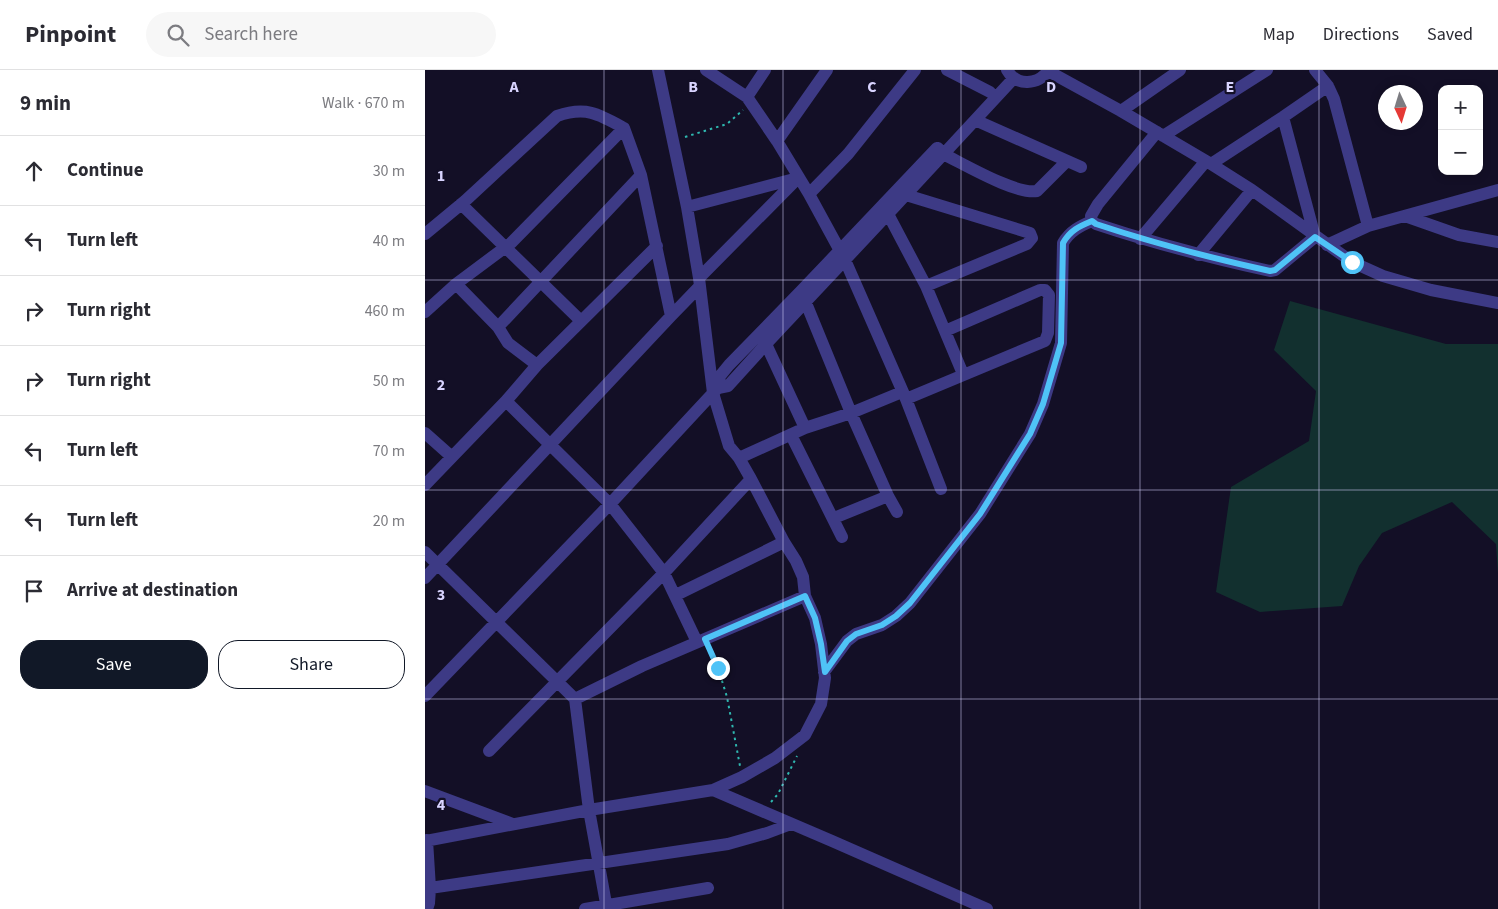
<!DOCTYPE html>
<html lang="en">
<head>
<meta charset="utf-8">
<style>
  body { margin:0; font-family:"Source Sans 3",sans-serif; background:#f7f7f7; color:#2b2b33 }
  .controls { position:absolute; right:15px; top:15px; display:grid; overflow:hidden; border-radius:10px; box-shadow:0 2px 8px #0003 }
  .controls button { width:45px; height:45px; display:grid; place-items:center; padding:0; border:0; border-bottom:1px solid #e1e1e2; background:#fff; color:#2b2b33; font:25px sans-serif }
  .compass { position:absolute; left:953px; top:15px; width:45px; height:45px; border-radius:50%; background:#fff; box-shadow:0 2px 8px #0003; rotate:176deg }
  .stop { position:absolute; width:15px; height:15px; margin:-11px; border:4px solid #4fc3f7; border-radius:50%; background:#fff }
  .stop.end { background:#4fc3f7; border-color:#fff; box-shadow:0 1px 5px #0008 }
  .list { margin:0; padding:0; list-style:none }
  h2 { display:flex; justify-content:space-between; align-items:center; height:65px; margin:0; padding:0 20px; font-size:21px }
  h2 small { font-size:16px; font-weight:400; color:#7c7c81 }
  .list li { display:grid; grid-template-columns:32px 1fr auto; gap:15px; align-items:center; box-sizing:border-box; height:70px; padding:0 20px; border-top:1px solid #e1e1e2 }
  .list b { display:block; font-size:19px; white-space:nowrap }
  .list em { font-size:16px; font-style:normal; color:#7c7c81 }
  .actions { display:flex; gap:10px; padding:15px 20px }
  .actions a { flex:1; padding:11px 0; border:1px solid #111827; border-radius:20px; text-align:center; font-size:18px; color:#111827 }
  .actions .main { background:#111827; color:#fff }
  .icon { flex:none; width:28px; height:28px; fill:none; stroke:currentColor; stroke-width:2; stroke-linecap:round; stroke-linejoin:round }
  .map { position:relative; flex:none; width:1073px; height:839px; overflow:hidden }
  header { display:flex; align-items:center; gap:30px; box-sizing:border-box; height:70px; padding:0 25px; background:#fff; border-bottom:1px solid #e1e1e2 }
  header strong { font-size:24px }
  nav { display:flex; gap:28px; margin-inline-start:auto; font-size:18px }
  .search { width:350px; height:45px; background:#f7f7f7; display:flex; align-items:center; gap:12px; box-sizing:border-box; padding:0 18px; border-radius:28px; color:#7c7c81; font-size:19px }
  main { display:flex }
  aside { flex:1; background:#fff }
  .map>svg:first-child { display:block }
</style>
</head>
<body>
<header>
<strong>Pinpoint</strong>
<div class="search"><svg class="icon" aria-label="search" viewBox="0 0 24 24"><circle cx="10" cy="10" r="6"/><path d="M15 15l6 6"/></svg>Search here</div>
<nav><a>Map</a><a>Directions</a><a>Saved</a></nav>
</header>
<main>
<aside>
<h2>9 min<small>Walk · 670 m</small></h2>
<ul class="list">
<li><svg class="icon" aria-label="ahead" viewBox="0 0 24 24"><path d="M12 20V5M6 11l6-6 6 6"/></svg><div><b>Continue</b></div><em>30 m</em></li>
<li><svg class="icon" aria-label="left" viewBox="0 0 24 24"><path d="M17 20v-9H6M10 6l-5 5 5 5"/></svg><div><b>Turn left</b></div><em>40 m</em></li>
<li><svg class="icon" aria-label="right" viewBox="0 0 24 24"><path d="M7 20v-9h11M14 6l5 5-5 5"/></svg><div><b>Turn right</b></div><em>460 m</em></li>
<li><svg class="icon" aria-label="right" viewBox="0 0 24 24"><path d="M7 20v-9h11M14 6l5 5-5 5"/></svg><div><b>Turn right</b></div><em>50 m</em></li>
<li><svg class="icon" aria-label="left" viewBox="0 0 24 24"><path d="M17 20v-9H6M10 6l-5 5 5 5"/></svg><div><b>Turn left</b></div><em>70 m</em></li>
<li><svg class="icon" aria-label="left" viewBox="0 0 24 24"><path d="M17 20v-9H6M10 6l-5 5 5 5"/></svg><div><b>Turn left</b></div><em>20 m</em></li>
<li><svg class="icon" aria-label="arrive" viewBox="0 0 24 24"><path d="M6 21V4h12l-3 4 3 4H6"/></svg><div><b>Arrive at destination</b></div></li>
</ul>
<div class="actions"><a class="main">Save</a><a>Share</a></div>
</aside>
<div class="map">
<svg width="1073" height="839" viewBox="0 0 1073 839">
  <rect width="100%" height="100%" fill="#130f26"/>
  <path fill="#12302f" d="M865 231 1021 274H1073V504L1071 474 1027 432 957 463 934 496 917 536 835 542 791 522 806 417 884 371 891 321 849 280Z"/>
  <g fill="none" stroke-linecap="round" stroke-linejoin="round">
    <path stroke="#2fb8b0" stroke-width="2" stroke-dasharray="2.5 4" stroke-linecap="butt" d="M260 67 302 54 318 40
      M284 581 293 598 302 627 315 696
      M346 732 353 724 372 686"/>
    <path stroke="#3d3a85" stroke-width="12" d="M281 0 322 27 352 71 384 124 420 190 481 329 516 419
      M522 0 565 22
      M582 0C592 17 613 15 624 0
      M890 0 903 16 909 29 943 156 902 175
      M623 1 696 41 786 94 827 120 927 192 958 206 1006 220 1073 233
      M322 27 340 0
      M696 41 755 0
      M550 50 656 97
      M732 62 673 134 666 146 667 151 671 154C728 173 786 188 845 201L850 200 890 167 858 47
      M738 66 842 0
      M352 71 402 0
      M513 78 518 84C539 94 591 125 612 121L642 91
      M786 94 858 47 903 16
      M384 124 423 84 490 0
      M36 134 156 251
      M262 137 373 108
      M463 144 501 216 602 174 607 168 605 163 481 125
      M980 146 1034 165 1073 172
      M943 156 1073 120
      M0 164 40 131 132 46C161 36 174 44 199 58L216 105 246 246
      M715 169 781 91
      M773 185 827 120
      M274 208 372 109
      M31 214 73 257
      M501 216 538 304
      M381 233 426 343 463 426 472 442
      M0 242 31 214 86 173 199 58
      M341 274 380 358
      M112 295 83 273 73 257 216 105
      M293 318 295 306 304 295 378 219 512 78
      M481 329 620 271 623 263 624 225 620 220H615L520 261
      M81 331 185 434 239 503 272 572
      M0 363 27 387
      M366 365 417 467
      M314 388 380 358 426 343 477 322
      M0 415 81 331 112 295 232 176
      M409 448 463 426
      M0 482 150 629 164 740 182 839
      M0 508 246 246 275 216
      M251 525 359 472
      M399 602 422 571 431 564 457 555 471 546 485 533 555 444 605 364 618 334 636 273 638 173C645 161 655 156 667 151
      M0 626 185 434 288 323 293 318 303 316 341 274 463 144 589 8
      M150 629 217 596 380 526
      M64 681 239 503 326 409
      M288 720 407 771 562 839
      M0 721 88 754
      M2 770 5 818
      M0 771 164 740 288 720 317 707 350 688 380 665 396 634 400 608 396 574 390 548 380 526 378 507 371 491 359 472 326 409 314 388 304 376 288 323 274 208 262 137 233 0
      M2 839 4 833 5 818 303 774 342 763 366 754
      M160 839 283 818"/>
  </g>
  <g fill="none" stroke-linecap="round" stroke-linejoin="round">
    <path stroke="#4fc3f7" stroke-width="6" d="M293 598 280 569 380 526 390 548 396 574 400 602 422 571 431 564 457 555 471 546 485 533 555 444 605 364 618 334 636 273 638 173C645 160 655 156 667 151L671 154C728 173 786 188 845 201L850 200 890 167 927 192"/>
  </g>
  <path fill="none" stroke="#d9d4ff" stroke-width="1" stroke-opacity="0.55" d="M179 0V839M358 0V839M536 0V839M715 0V839M894 0V839M0 210H1073M0 420H1073M0 629H1073"/>
  <g font-size="16" text-anchor="middle" font-weight="bold" fill="#d9d4ff" stroke="#130f26" stroke-width="4.5" stroke-linejoin="round" paint-order="stroke">
    <text x="89" y="22">A</text>
    <text x="268" y="22">B</text>
    <text x="447" y="22">C</text>
    <text x="626" y="22">D</text>
    <text x="805" y="22">E</text>
    <text x="16" y="111">1</text>
    <text x="16" y="320">2</text>
    <text x="16" y="530">3</text>
    <text x="16" y="740">4</text>
  </g>
</svg>
<div class="controls">
<button>+</button>
<button>−</button>
</div>
<svg class="compass" viewBox="-18 -18 36 36"><path d="M0-13l5 13h-10z" fill="#e53935"/><path d="M0 13l5-13h-10z" fill="#7c7c81"/></svg>
<div class="stop" style="left:927px;top:192px"></div>
<div class="stop end" style="left:293px;top:598px"></div>
</div>
</main>
</body>
</html>
